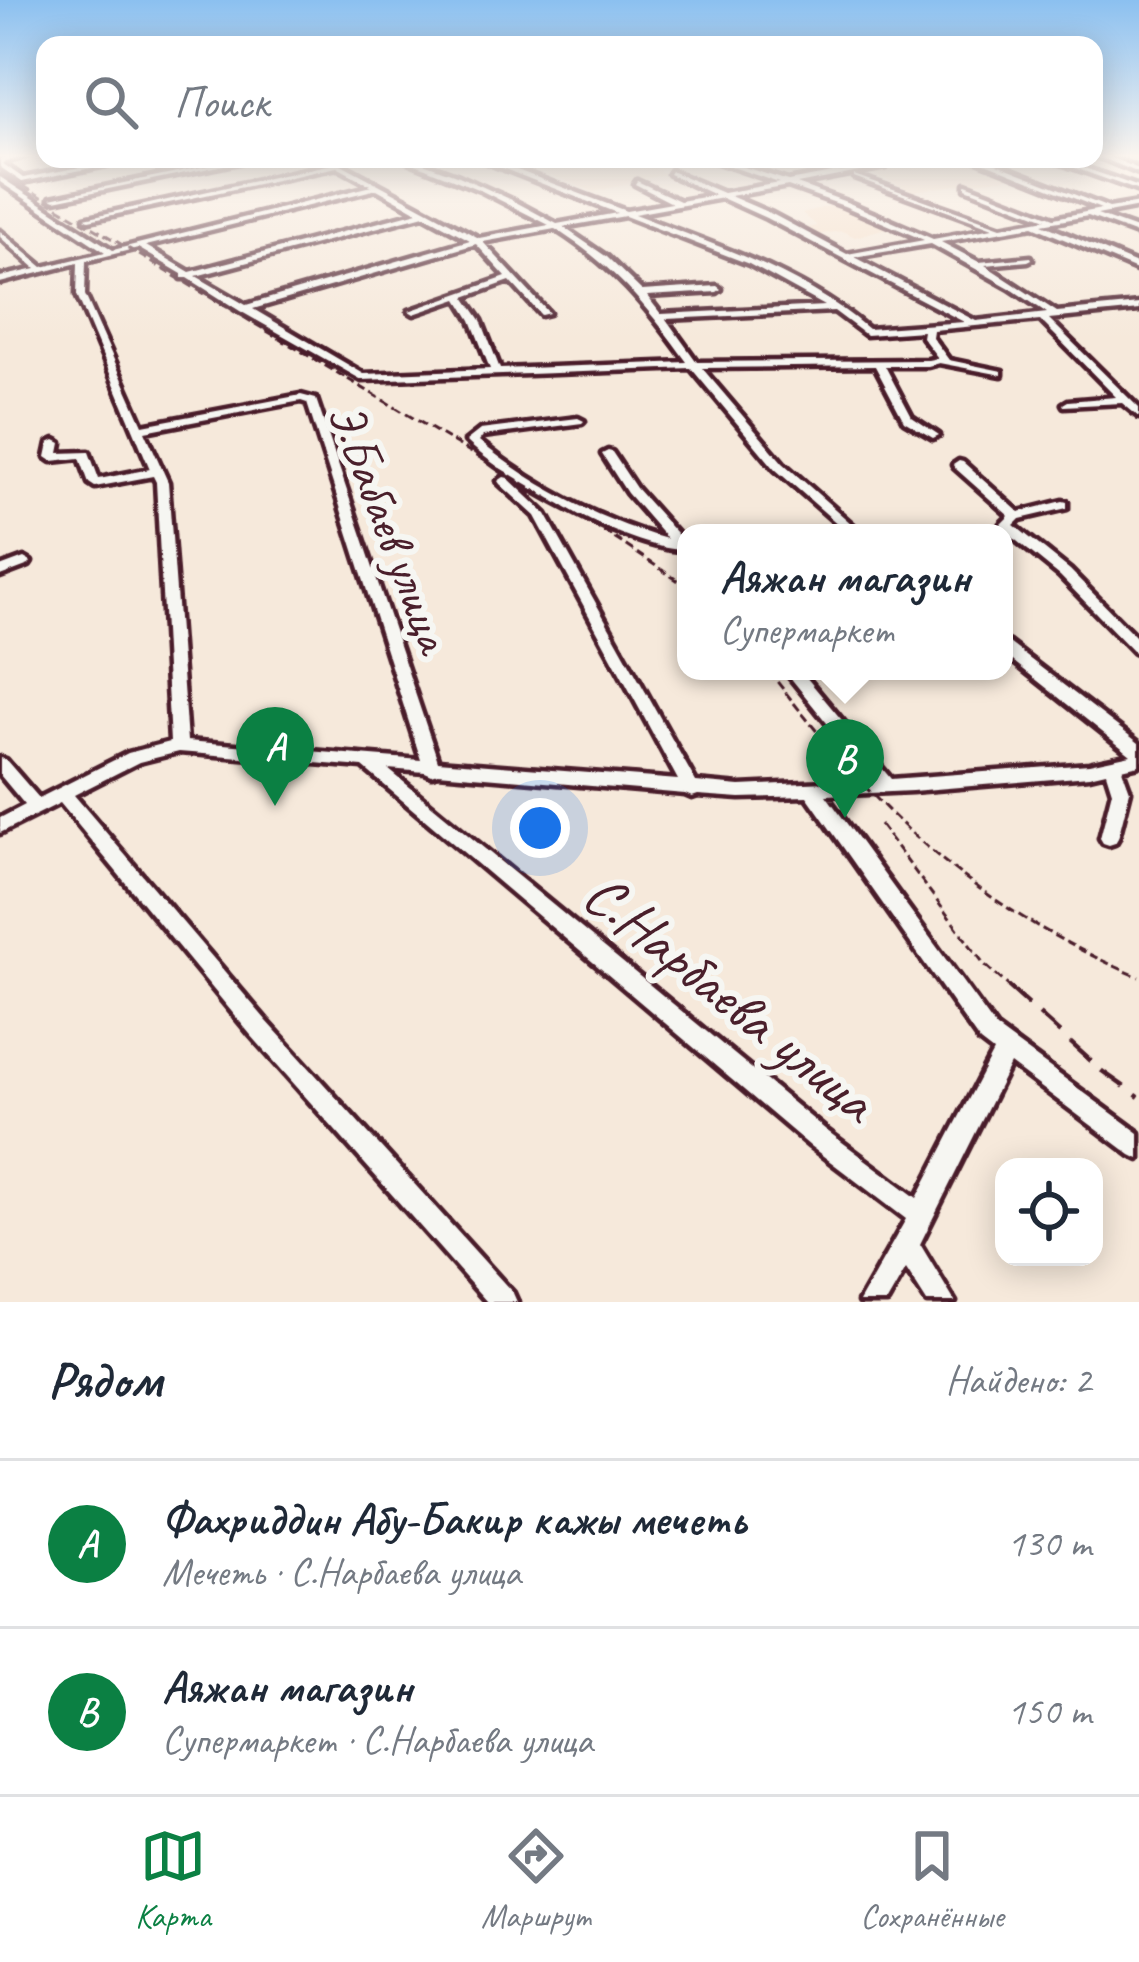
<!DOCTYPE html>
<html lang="ru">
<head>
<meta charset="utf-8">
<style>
  body { margin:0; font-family:Caveat,sans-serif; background:#f6f6f7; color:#1f2937 }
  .controls { position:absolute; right:36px; bottom:36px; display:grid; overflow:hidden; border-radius:24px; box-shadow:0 6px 30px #0003 }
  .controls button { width:108px; height:108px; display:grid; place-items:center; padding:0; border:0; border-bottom:3px solid #e0e1e3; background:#fff; color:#1f2937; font:60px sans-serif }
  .you { position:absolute; left:540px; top:828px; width:42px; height:42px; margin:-30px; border:9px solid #fff; border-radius:50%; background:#1a73e8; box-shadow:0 0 0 18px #1a73e833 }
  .badge { display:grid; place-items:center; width:78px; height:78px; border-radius:50%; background:#0b8043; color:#fff; font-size:39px; font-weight:700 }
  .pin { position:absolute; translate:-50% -99px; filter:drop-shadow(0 3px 6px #0008) }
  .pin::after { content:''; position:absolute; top:63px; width:42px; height:36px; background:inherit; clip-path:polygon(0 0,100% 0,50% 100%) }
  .popup { position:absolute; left:677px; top:524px; width:336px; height:156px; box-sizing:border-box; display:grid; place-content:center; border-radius:24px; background:#fff; filter:drop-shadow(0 3px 9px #0005); font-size:39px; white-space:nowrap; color:#747a83 }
  .popup b { font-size:45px; color:#1f2937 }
  .popup::after { content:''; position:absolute; left:50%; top:100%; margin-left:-24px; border:24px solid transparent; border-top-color:#fff }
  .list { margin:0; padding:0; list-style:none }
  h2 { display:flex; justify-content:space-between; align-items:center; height:156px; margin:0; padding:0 48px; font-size:51px }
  h2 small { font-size:39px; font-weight:400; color:#747a83 }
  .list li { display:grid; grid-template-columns:78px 1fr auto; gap:36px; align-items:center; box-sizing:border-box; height:168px; padding:0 48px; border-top:3px solid #e0e1e3 }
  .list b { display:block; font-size:45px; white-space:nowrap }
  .list p { margin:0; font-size:39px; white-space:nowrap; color:#747a83 }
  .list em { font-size:39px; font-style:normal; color:#747a83 }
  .icon { flex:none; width:66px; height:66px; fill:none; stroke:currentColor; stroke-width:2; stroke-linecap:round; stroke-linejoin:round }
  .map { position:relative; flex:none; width:1139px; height:1302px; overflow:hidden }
  .search { position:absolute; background:#fff; box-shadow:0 6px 30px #0003; left:36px; right:36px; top:36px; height:132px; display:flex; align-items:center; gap:30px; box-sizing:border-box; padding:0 42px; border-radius:24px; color:#747a83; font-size:45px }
  .sheet { height:492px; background:#fff }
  nav { display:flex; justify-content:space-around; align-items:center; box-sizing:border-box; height:168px; border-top:3px solid #e0e1e3; background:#fff; font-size:33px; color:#747a83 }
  nav a { display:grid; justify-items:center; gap:6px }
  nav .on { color:#0b8043 }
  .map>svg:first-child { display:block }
</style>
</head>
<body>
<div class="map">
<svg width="1139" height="1302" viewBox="0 0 1139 1302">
  <rect width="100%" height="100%" fill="#f6e9db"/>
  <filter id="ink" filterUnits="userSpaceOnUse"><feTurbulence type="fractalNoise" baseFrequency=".00833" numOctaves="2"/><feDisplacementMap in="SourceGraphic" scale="24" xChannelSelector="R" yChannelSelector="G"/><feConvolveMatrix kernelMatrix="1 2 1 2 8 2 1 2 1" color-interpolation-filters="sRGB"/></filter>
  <g filter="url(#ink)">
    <path fill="#f6e0cb" d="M509 159H658L670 163 654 167 665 174 594 192Z
      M873 159H971L1013 177 913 191 868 172 889 167Z
      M837 204 893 226 855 237 842 231 814 235 803 229 817 226 802 213Z"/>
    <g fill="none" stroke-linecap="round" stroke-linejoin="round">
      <g stroke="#4a1f2b" stroke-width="9">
        <path id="minor" d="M12 156H25L2 163 23 178 122 159H136L22 182 0 167V159Z
          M1097 156H1107L1139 169V173Z
          M240 159H253L55 200 51 198Z
          M324 159H332L479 238 549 225 480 190 403 159H412L459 176 512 200 557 224 617 213 479 159H488L626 211 672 203 635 184 637 181 680 201 715 195 669 174 671 171 723 193 779 183 709 159H719L788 181 832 173 799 159H808L841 172 876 165 867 159H875L885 165V167L797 184 849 203 933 239 993 228 854 177V175L1001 227 1046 219 966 188V184L1054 218 1101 209 975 159H984L1109 208 1139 203V207L1097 215 1139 230V235L1088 216 1042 224 1139 265V271L1033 226 941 242 979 262 1031 257 1032 259 1028 261 985 265 1057 312 1139 304V310L1049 319 1139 408V417L1122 403 1064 406 1063 404 1068 401 1116 397 1040 320 933 330 932 337 949 360 1002 371V375L939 363 928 366H885L912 417 939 435 933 438 904 421 875 366 702 368 783 463 862 533H848L775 469 691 368 362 380 240 311 188 278H182V274L138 248 86 261 85 295 143 425 301 395 316 399 438 761 678 780 535 516 500 484 498 481 504 477 508 478 546 514 696 782 740 786 873 780 785 671H801L891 779 1089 764 1131 755 1004 654V641L1009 643 1139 743V765L1122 769 1130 791 1118 838 1115 843 1109 845 1103 843 1100 838 1112 791 1106 772 1089 776 912 791 826 795 996 1028 1139 1133V1159L1131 1155 1010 1064 920 1244 955 1302H927L906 1269 887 1302H859L906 1219 810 1146 363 767 179 752 139 762 74 795 266 1020 513 1293 517 1302H487L250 1034 60 803 0 833V818L25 805 0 775V758L6 760 39 798 128 753 170 742 156 482 153 476 95 487 89 483 80 458 52 461 46 457 49 443 55 440 61 443 59 453 89 452 99 479 150 469 77 295 78 263 0 283V277L36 269 0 237V231L43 267 105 252 0 182V177L113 250 372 186 337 167 89 220 85 218 332 164ZM788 186 844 206 924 240 847 254 772 214 730 196ZM377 189 418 212 190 272 146 246ZM722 198 766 218 964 322 868 329C802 272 714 245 634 214ZM424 215 470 240 246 305 196 276ZM625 216 749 264 825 306 661 314 647 296 717 292 721 289 717 286 642 291 607 257 563 227ZM555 229C614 266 647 306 687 362L500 369 481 320 465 297 510 281 541 315 549 313 483 242ZM476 244 506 277 409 311 414 314 458 299 471 320 490 369 364 374 253 309ZM931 244 1010 288 1047 313 976 321 854 257ZM834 311 866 335 923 331 922 337 938 358 928 360 697 362 666 319ZM301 401 307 403 421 760 187 741 168 482 145 431ZM388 769 425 772 432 775 438 773 685 794 692 797 698 795 740 798 807 796 980 1042 993 1052 917 1198 826 1130Z
          M1050 159H1059L1139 187V191Z
          M578 418 584 421 582 423 483 436 479 441C533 486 599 520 667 539L627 493 602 454 608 451 612 452 636 488 685 543V550C630 550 506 480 466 441L480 430Z
          M959 461 963 462 1019 512 1063 501 1067 502V508L1020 519 1014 525 1070 570 1139 640V654L1134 652 1060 576 1001 528 1000 525 1009 516 955 468 953 465Z
          M24 558 31 562 29 565 0 576V567Z"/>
      </g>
      <use href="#minor" fill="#f6f6f2" fill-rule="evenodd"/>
      <path stroke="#4a1f2b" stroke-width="3" stroke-dasharray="9 4.5" stroke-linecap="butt" d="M0 172 608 534 686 586
        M769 671C880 816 969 904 1139 977
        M880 825 985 965 1012 989"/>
      <path stroke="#4a1f2b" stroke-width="4.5" stroke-dasharray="28 14" stroke-linecap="butt" d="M1008 986 1102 1071 1139 1097"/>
    </g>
  </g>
  <linearGradient id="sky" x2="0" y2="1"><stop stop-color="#8bc0f0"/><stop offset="0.46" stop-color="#fbf5ef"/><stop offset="1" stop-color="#fbf5ef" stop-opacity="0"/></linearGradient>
  <rect width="1139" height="339" fill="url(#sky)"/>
  <g text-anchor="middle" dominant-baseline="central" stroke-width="12" stroke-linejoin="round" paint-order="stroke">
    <g font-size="51" fill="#4a1f2b" stroke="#f6f6f2">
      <text transform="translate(390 527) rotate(69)">Э.Бабаев улица</text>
    </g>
    <g font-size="60" fill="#4a1f2b" stroke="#f6f6f2">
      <text transform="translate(730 997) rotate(39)">С.Нарбаева улица</text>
    </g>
  </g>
</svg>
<div class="controls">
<button><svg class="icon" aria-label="locate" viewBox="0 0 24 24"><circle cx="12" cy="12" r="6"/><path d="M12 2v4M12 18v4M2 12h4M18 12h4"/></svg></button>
</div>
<div class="you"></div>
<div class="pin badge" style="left:275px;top:806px">A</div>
<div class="pin badge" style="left:845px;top:818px">B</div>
<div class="popup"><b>Аяжан магазин</b>Супермаркет</div>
<div class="search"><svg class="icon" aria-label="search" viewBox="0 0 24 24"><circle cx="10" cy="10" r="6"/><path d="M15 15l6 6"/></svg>Поиск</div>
</div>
<section class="sheet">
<h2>Рядом<small>Найдено: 2</small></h2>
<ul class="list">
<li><span class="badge">A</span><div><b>Фахриддин Абу-Бакир кажы мечеть</b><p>Мечеть · С.Нарбаева улица</p></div><em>130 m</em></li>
<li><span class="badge">B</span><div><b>Аяжан магазин</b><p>Супермаркет · С.Нарбаева улица</p></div><em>150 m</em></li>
</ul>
</section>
<nav>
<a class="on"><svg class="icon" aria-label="map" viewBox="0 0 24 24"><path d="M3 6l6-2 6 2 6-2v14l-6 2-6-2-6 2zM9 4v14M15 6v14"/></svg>Карта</a>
<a><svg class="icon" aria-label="directions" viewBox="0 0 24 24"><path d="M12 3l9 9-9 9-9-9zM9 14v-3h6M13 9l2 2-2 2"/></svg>Маршрут</a>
<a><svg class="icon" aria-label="saved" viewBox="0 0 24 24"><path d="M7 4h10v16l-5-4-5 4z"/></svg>Сохранённые</a>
</nav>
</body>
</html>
